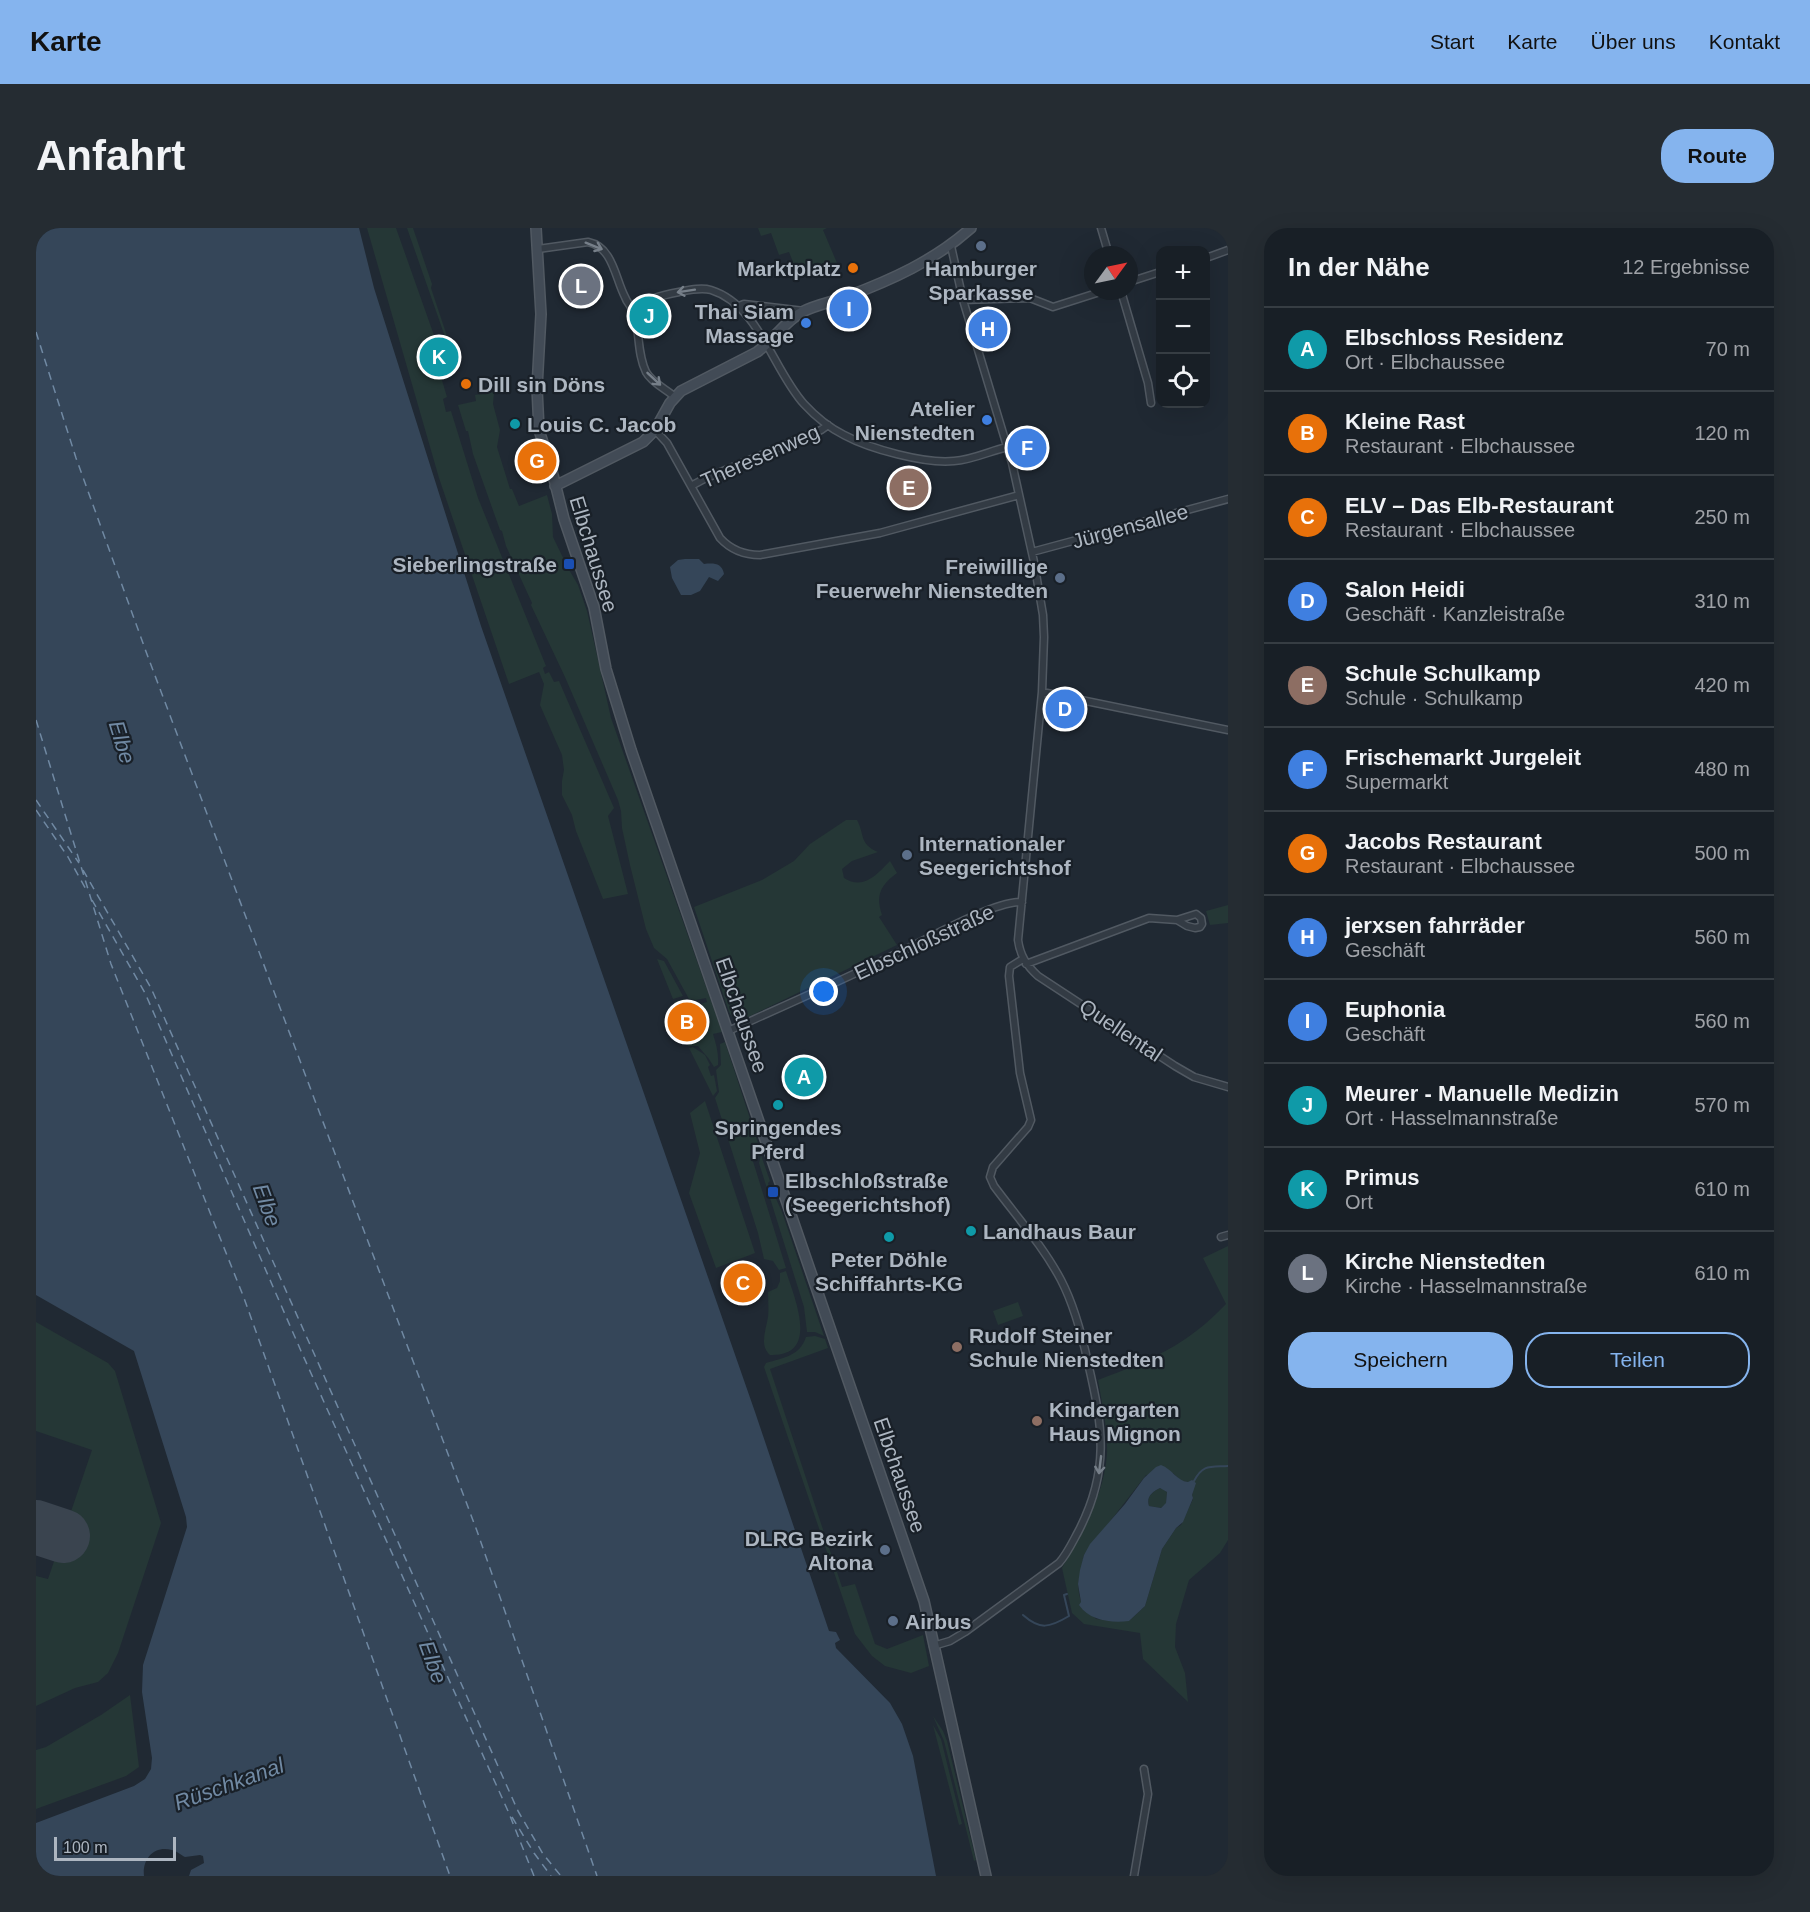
<!DOCTYPE html>
<html lang="de">
<head>
<meta charset="utf-8">
<style>
  body { margin:0; font-family:Helvetica,sans-serif; background:#252c32; color:#f1f3f6 }
  .controls { position:absolute; right:18px; top:18px; display:grid; overflow:hidden; border-radius:12px; box-shadow:0 6px 24px #0002 }
  .controls button { width:54px; height:54px; display:grid; place-items:center; padding:0; border:0; border-bottom:2px solid #363d43; background:#181f26; color:#f1f3f6; font:30px sans-serif }
  .compass { position:absolute; left:1048px; top:18px; width:54px; height:54px; border-radius:50%; background:#181f26; box-shadow:0 6px 24px #0002; rotate:57deg }
  .scale { position:absolute; left:18px; bottom:15px; width:122px; box-sizing:border-box; padding-left:6px; border:3px solid #adb6c1; border-top:0; font-size:16px; line-height:21px; white-space:nowrap; color:#adb6c1; -webkit-text-stroke:4px #192028; paint-order:stroke }
  .you { position:absolute; left:788px; top:764px; width:21px; height:21px; margin:-15px; border:4px solid #fff; border-radius:50%; background:#1a73e8; box-shadow:0 0 0 9px #1a73e833 }
  .badge { display:grid; place-items:center; width:39px; height:39px; border-radius:50%; background:#85b4ee; color:#fff; font-size:20px; font-weight:700 }
  .pin { position:absolute; translate:-50% -50%; border:3px solid #fff; box-shadow:0 2px 6px #0006 }
  .list { margin:0; padding:0; list-style:none }
  h2 { display:flex; justify-content:space-between; align-items:center; height:78px; margin:0; padding:0 24px; font-size:26px }
  h2 small { font-size:20px; font-weight:400; color:#9fa2a7 }
  .list li { display:grid; grid-template-columns:39px 1fr auto; gap:18px; align-items:center; box-sizing:border-box; height:84px; padding:0 24px; border-top:2px solid #363d43 }
  .list b { display:block; font-size:22px; white-space:nowrap }
  .list p { margin:0; font-size:20px; white-space:nowrap; color:#9fa2a7 }
  .list em { font-size:20px; font-style:normal; color:#9fa2a7 }
  .actions { display:flex; gap:12px; padding:18px 24px }
  .actions a { flex:1; padding:14px 0; border:2px solid #85b4ee; border-radius:24px; text-align:center; font-size:21px; color:#85b4ee }
  .actions .main { background:#85b4ee; color:#111 }
  .icon { flex:none; width:33px; height:33px; fill:none; stroke:currentColor; stroke-width:2; stroke-linecap:round; stroke-linejoin:round }
  .map { position:relative; flex:none; width:1192px; height:1648px; overflow:hidden; border-radius:24px }
  header { display:flex; align-items:center; gap:36px; box-sizing:border-box; height:84px; padding:0 30px; background:#85b4ee; color:#111 }
  header strong { font-size:28px }
  nav { display:flex; gap:33px; margin-inline-start:auto; font-size:21px }
  .intro { display:flex; align-items:center; justify-content:space-between; box-sizing:border-box; height:144px; padding:0 36px }
  h1 { margin:0; font-size:42px }
  .button { padding:15px 27px; border-radius:24px; background:#85b4ee; color:#111; font-size:21px; font-weight:700 }
  main { display:flex; gap:36px; padding:0 36px }
  aside { flex:1; background:#181f26; border-radius:24px; box-shadow:0 6px 24px #0002 }
  .map>svg:first-child { display:block }
</style>
</head>
<body>
<header>
<strong>Karte</strong>
<nav><a>Start</a><a>Karte</a><a>Über uns</a><a>Kontakt</a></nav>
</header>
<div class="intro"><h1>Anfahrt</h1><a class="button">Route</a></div>
<main>
<div class="map">
<svg width="1192" height="1648" viewBox="0 0 1192 1648">
  <rect width="100%" height="100%" fill="#202933"/>
  <path fill="#253736" fill-rule="evenodd" d="M331 0H360L405 127 400 132 411 169 407 171 410 184 415 183 442 270 510 438 507 440 509 446 513 444 518 454 523 453 578 580 572 588 592 666 567 671 540 603 536 587 526 567V553L528 542 526 527 504 477 508 456 503 444 473 456 403 250Z
    M371 0H377L396 56 395 60 417 126H415Z
    M722 0H791L787 2 801 35 763 49 753 24 743 27 735 5 725 8Z
    M458 164 457 176 464 202 461 219 474 261H476L483 278 511 267 516 286 517 309 532 340 542 357 551 383 575 490 686 804 677 806C680 816 683 826 682 837L678 839 673 831 662 818H652L650 811 663 806 653 779 641 782 638 774 648 771C655 780 662 777 671 774L670 770 660 772 653 771 631 731 618 720 610 701 594 637 586 600 585 583 582 572 529 449 495 377 496 375 470 318 466 303 464 302 437 226 432 203H430L422 177 440 173 439 167Z
    M810 592H821C829 607 823 616 842 624L816 633 806 641 808 650C828 663 842 645 854 633L861 645C845 657 839 667 846 687L843 689 861 717 706 792C699 792 696 790 693 784L658 679 726 652 758 633 774 616Z
    M1192 677V695L1174 697 1170 683Z
    M621 731 628 733 647 768 637 771Z
    M689 814 722 915 717 920 716 930 750 1040 743 1042 737 1033 728 1031 722 1005 679 870 683 864 680 842 685 837 684 816Z
    M657 819 669 827 674 837 672 839 675 848 678 847 681 863 677 868 653 820Z
    M669 873 719 1025 680 1040 653 965 664 925 654 885Z
    M725 927 734 953 732 955 735 965 737 964 746 984 788 1108 779 1104H771L768 1079 723 935Z
    M1192 1018V1312L1184 1325 1153 1352 1140 1396 1139 1419 1149 1445 1152 1474 1107 1431 1104 1405 1048 1396 1036 1385 1026 1340C1046 1304 1068 1268 1071 1226 1072 1201 1066 1176 1062 1152 1115 1132 1150 1118 1190 1076L1167 1030ZM1137 1245 1144 1253 1152 1254 1157 1263 1156 1267 1157 1271 1145 1297 1140 1300 1126 1321 1109 1378 1093 1393H1079L1060 1391 1045 1374 1043 1366 1042 1356 1048 1327 1110 1247Z
    M750 1043C758 1069 785 1129 734 1127 723 1117 730 1102 732 1089 733 1081 732 1072 732 1064L741 1060 744 1053V1045Z
    M982 1074 987 1088 962 1097 957 1083Z
    M0 1094 72 1135 79 1143 125 1295 82 1425 72 1445 62 1454 39 1460 0 1478V1348L12 1351 56 1222 0 1203Z
    M779 1108 789 1111 792 1120 734 1141 806 1359 819 1356 839 1416 851 1421 887 1407 893 1438 875 1445 849 1438 836 1428 819 1406 728 1139 730 1135C747 1130 764 1128 770 1109Z
    M1124 1260 1127 1261 1131 1264 1130 1276 1125 1280 1113 1278C1110 1269 1116 1264 1124 1260Z
    M94 1467 103 1539 90 1548 0 1581V1522L10 1519 65 1487Z
    M897 1488 907 1503 911 1513 940 1632 938 1633 908 1513Z
    M897 1497 905 1511 926 1596 923 1597Z"/>
  <path fill="#354659" fill-rule="evenodd" d="M0 0H323L338 60 445 398 719 1184 793 1403 800 1404 804 1412 799 1415 800 1420 854 1475 866 1496 877 1528 900 1648H153L155 1642 168 1635 167 1628 164 1627 149 1629C145 1627 141 1623 136 1622 118 1617 106 1631 108 1648H0V1595L98 1558 109 1551 115 1541 116 1530 106 1464 107 1437 151 1299 150 1289 98 1123 0 1067Z
    M649 331H663L668 336C678 335 686 335 688 346L682 353 673 349 664 363 655 367H645L636 350 634 339 642 332Z
    M1125 1237C1136 1241 1141 1253 1152 1254L1156 1252 1160 1255 1156 1267 1157 1270 1147 1294 1140 1300 1126 1321 1109 1378 1093 1393C1075 1395 1054 1393 1043 1377L1045 1374 1042 1356 1044 1342 1048 1327 1054 1316 1089 1276 1108 1250 1120 1239ZM1124 1260 1131 1264 1130 1275 1125 1280 1113 1278C1110 1269 1116 1264 1124 1260Z"/>
  <g fill="none" stroke-linecap="round" stroke-linejoin="round">
    <path stroke="#354659" stroke-width="2" d="M1158 1253C1167 1236 1174 1239 1192 1238
      M987 1387C1004 1402 1013 1400 1033 1388L1028 1367 1031 1366"/>
    <path stroke="#7089a3" stroke-width="1.5" stroke-dasharray="8 6" stroke-linecap="butt" d="M0 104 40 230 112 429 441 1303 561 1648
      M0 492 75 736 208 1070 414 1648
      M0 572 43 635
      M0 582 32 629 52 665
      M47 642 115 760 482 1583 507 1626 525 1648
      M56 672 109 765 265 1123 472 1583 498 1648
      M476 1589 498 1625 515 1648"/>
    <path stroke="#3a444f" stroke-width="54" d="M0 1299 27 1308"/>
    <g stroke="#515962" stroke-width="9">
      <path id="street" d="M1065 0 1073 27
        M915 18 927 72 976 235 998 334 1007 387 1008 409 1006 464 982 712C984 727 990 737 1002 748L1139 838 1158 849 1192 859
        M502 21 552 14C577 19 579 50 589 69 591 75 596 79 598 85 604 104 601 126 610 144 616 155 630 161 639 169
        M1170 30 1192 22
        M1093 54 1124 44
        M1085 63 1112 155 1115 175
        M927 72 994 70 1017 79 1067 63
        M703 78 708 76 768 83
        M596 80C610 71 627 67 643 64 653 62 665 59 675 62 723 77 737 142 768 176 779 188 794 200 808 207 834 221 889 236 918 233 936 232 954 223 971 219
        M619 202 631 215 684 310C695 322 708 327 724 327L844 305 983 267
        M655 258 668 251 785 202 792 197
        M996 324 1192 271
        M1006 464 1192 502
        M990 736 1113 690 1141 692 1151 698 1159 700 1164 699 1166 696 1165 690 1160 686 1141 692
        M692 803C750 777 807 752 864 724 892 711 958 673 986 674
        M1185 1009 1192 1007
        M897 1418 914 1413 929 1404 1023 1335C1031 1326 1036 1315 1042 1304 1074 1243 1067 1199 1052 1135 1046 1107 1038 1077 1025 1052 1007 1018 981 989 958 958L954 949 957 939 992 899 995 892 984 845 973 748 974 739 987 731
        M1098 1648 1112 1566 1108 1541"/>
    </g>
    <g stroke="#515962" stroke-width="12">
      <path id="secondary" d="M500 0 505 86 501 160 503 202 516 243 528 291 558 379 570 441 595 522 888 1373 950 1648
        M519 258 607 214 619 202 634 175 645 163 721 124C738 112 748 94 766 84 779 77 796 74 810 69 855 52 898 33 935 0"/>
    </g>
    <use href="#street" stroke="#333b44" stroke-width="6"/>
    <use href="#secondary" stroke="#424b56" stroke-width="9"/>
  </g>
  <defs><path id="oneway-shaft" d="M-6 0H5M1.5-3L5.5 0L1.5 3" fill="none" stroke-width="1.6" stroke-linecap="round" stroke-linejoin="round" transform="scale(1.5)"/></defs>
  <g stroke="#767f89">
    <use href="#oneway-shaft" transform="translate(558 18) rotate(22)"/>
    <use href="#oneway-shaft" transform="translate(650 63) rotate(171)"/>
    <use href="#oneway-shaft" transform="translate(618 151) rotate(43)"/>
    <use href="#oneway-shaft" transform="translate(1064 1237) rotate(97)"/>
  </g>
  <g fill="#5c6f8a" stroke="#192028" stroke-width="2">
    <circle cx="945" cy="18" r="6"/>
    <circle cx="1024" cy="350" r="6"/>
    <circle cx="871" cy="627" r="6"/>
    <circle cx="849" cy="1322" r="6"/>
    <circle cx="857" cy="1393" r="6"/>
  </g>
  <g fill="#e8710a" stroke="#192028" stroke-width="2">
    <circle cx="817" cy="40" r="6"/>
    <circle cx="430" cy="156" r="6"/>
  </g>
  <g fill="#3f7fe0" stroke="#192028" stroke-width="2">
    <circle cx="770" cy="95" r="6"/>
    <circle cx="951" cy="192" r="6"/>
  </g>
  <g fill="#0f9aa8" stroke="#192028" stroke-width="2">
    <circle cx="479" cy="196" r="6"/>
    <circle cx="742" cy="877" r="6"/>
    <circle cx="935" cy="1003" r="6"/>
    <circle cx="853" cy="1009" r="6"/>
  </g>
  <g fill="#1a4fb4" stroke="#192028" stroke-width="2">
    <rect x="527" y="330" width="12" height="12" rx="3"/>
    <rect x="731" y="958" width="12" height="12" rx="3"/>
  </g>
  <g fill="#8d6e63" stroke="#192028" stroke-width="2">
    <circle cx="921" cy="1119" r="6"/>
    <circle cx="1001" cy="1193" r="6"/>
  </g>
  <g text-anchor="middle" dominant-baseline="central" stroke-width="4.5" stroke-linejoin="round" paint-order="stroke">
    <g font-size="21" font-weight="bold" fill="#adb6c1" stroke="#192028" text-anchor="start">
      <text x="805" y="40" text-anchor="end">Marktplatz</text>
      <text x="945" y="40" text-anchor="middle">Hamburger<tspan x="945" dy="24">Sparkasse</tspan></text>
      <text x="758" y="83" text-anchor="end">Thai Siam<tspan x="758" dy="24">Massage</tspan></text>
      <text x="442" y="156">Dill sin Döns</text>
      <text x="939" y="180" text-anchor="end">Atelier<tspan x="939" dy="24">Nienstedten</tspan></text>
      <text x="491" y="196">Louis C. Jacob</text>
      <text x="521" y="336" text-anchor="end">Sieberlingstraße</text>
      <text x="1012" y="338" text-anchor="end">Freiwillige<tspan x="1012" dy="24">Feuerwehr Nienstedten</tspan></text>
      <text x="883" y="615">Internationaler<tspan x="883" dy="24">Seegerichtshof</tspan></text>
      <text x="742" y="899" text-anchor="middle">Springendes<tspan x="742" dy="24">Pferd</tspan></text>
      <text x="749" y="952">Elbschloßstraße<tspan x="749" dy="24">(Seegerichtshof)</tspan></text>
      <text x="947" y="1003">Landhaus Baur</text>
      <text x="853" y="1031" text-anchor="middle">Peter Döhle<tspan x="853" dy="24">Schiffahrts-KG</tspan></text>
      <text x="933" y="1107">Rudolf Steiner<tspan x="933" dy="24">Schule Nienstedten</tspan></text>
      <text x="1013" y="1181">Kindergarten<tspan x="1013" dy="24">Haus Mignon</tspan></text>
      <text x="837" y="1310" text-anchor="end">DLRG Bezirk<tspan x="837" dy="24">Altona</tspan></text>
      <text x="869" y="1393">Airbus</text>
    </g>
    <g font-size="21" fill="#adb6c1" stroke="#192028">
      <text transform="translate(724 228) rotate(-24)">Theresenweg</text>
      <text transform="translate(1094 298) rotate(-15)">Jürgensallee</text>
      <text transform="translate(558 326) rotate(73)">Elbchaussee</text>
      <text transform="translate(888 714) rotate(-25)">Elbschloßstraße</text>
      <text transform="translate(706 787) rotate(71)">Elbchaussee</text>
      <text transform="translate(1085 802) rotate(34)">Quellental</text>
      <text transform="translate(864 1247) rotate(71)">Elbchaussee</text>
    </g>
    <g font-size="22" font-style="italic" fill="#7089a3" stroke="#192028">
      <text transform="translate(86 514) rotate(73)">Elbe</text>
      <text transform="translate(231 977) rotate(70)">Elbe</text>
      <text transform="translate(397 1434) rotate(70)">Elbe</text>
      <text transform="translate(193 1556) rotate(-20)">Rüschkanal</text>
    </g>
  </g>
</svg>
<div class="controls">
<button>+</button>
<button>−</button>
<button><svg class="icon" aria-label="locate" viewBox="0 0 24 24"><circle cx="12" cy="12" r="6"/><path d="M12 2v4M12 18v4M2 12h4M18 12h4"/></svg></button>
</div>
<svg class="compass" viewBox="-18 -18 36 36"><path d="M0-13l5 13h-10z" fill="#e53935"/><path d="M0 13l5-13h-10z" fill="#9fa2a7"/></svg>
<div class="scale">100 m</div>
<div class="you"></div>
<div class="pin badge" style="left:768px;top:849px;background:#0f9aa8">A</div>
<div class="pin badge" style="left:651px;top:794px;background:#e8710a">B</div>
<div class="pin badge" style="left:707px;top:1055px;background:#e8710a">C</div>
<div class="pin badge" style="left:1029px;top:481px;background:#3f7fe0">D</div>
<div class="pin badge" style="left:873px;top:260px;background:#8d6e63">E</div>
<div class="pin badge" style="left:991px;top:220px;background:#3f7fe0">F</div>
<div class="pin badge" style="left:501px;top:233px;background:#e8710a">G</div>
<div class="pin badge" style="left:952px;top:101px;background:#3f7fe0">H</div>
<div class="pin badge" style="left:813px;top:81px;background:#3f7fe0">I</div>
<div class="pin badge" style="left:613px;top:88px;background:#0f9aa8">J</div>
<div class="pin badge" style="left:403px;top:129px;background:#0f9aa8">K</div>
<div class="pin badge" style="left:545px;top:58px;background:#6b7280">L</div>
</div>
<aside>
<h2>In der Nähe<small>12 Ergebnisse</small></h2>
<ul class="list">
<li><span class="badge" style="background:#0f9aa8">A</span><div><b>Elbschloss Residenz</b><p>Ort · Elbchaussee</p></div><em>70 m</em></li>
<li><span class="badge" style="background:#e8710a">B</span><div><b>Kleine Rast</b><p>Restaurant · Elbchaussee</p></div><em>120 m</em></li>
<li><span class="badge" style="background:#e8710a">C</span><div><b>ELV – Das Elb-Restaurant</b><p>Restaurant · Elbchaussee</p></div><em>250 m</em></li>
<li><span class="badge" style="background:#3f7fe0">D</span><div><b>Salon Heidi</b><p>Geschäft · Kanzleistraße</p></div><em>310 m</em></li>
<li><span class="badge" style="background:#8d6e63">E</span><div><b>Schule Schulkamp</b><p>Schule · Schulkamp</p></div><em>420 m</em></li>
<li><span class="badge" style="background:#3f7fe0">F</span><div><b>Frischemarkt Jurgeleit</b><p>Supermarkt</p></div><em>480 m</em></li>
<li><span class="badge" style="background:#e8710a">G</span><div><b>Jacobs Restaurant</b><p>Restaurant · Elbchaussee</p></div><em>500 m</em></li>
<li><span class="badge" style="background:#3f7fe0">H</span><div><b>jerxsen fahrräder</b><p>Geschäft</p></div><em>560 m</em></li>
<li><span class="badge" style="background:#3f7fe0">I</span><div><b>Euphonia</b><p>Geschäft</p></div><em>560 m</em></li>
<li><span class="badge" style="background:#0f9aa8">J</span><div><b>Meurer - Manuelle Medizin</b><p>Ort · Hasselmannstraße</p></div><em>570 m</em></li>
<li><span class="badge" style="background:#0f9aa8">K</span><div><b>Primus</b><p>Ort</p></div><em>610 m</em></li>
<li><span class="badge" style="background:#6b7280">L</span><div><b>Kirche Nienstedten</b><p>Kirche · Hasselmannstraße</p></div><em>610 m</em></li>
</ul>
<div class="actions"><a class="main">Speichern</a><a>Teilen</a></div>
</aside>
</main>
</body>
</html>
